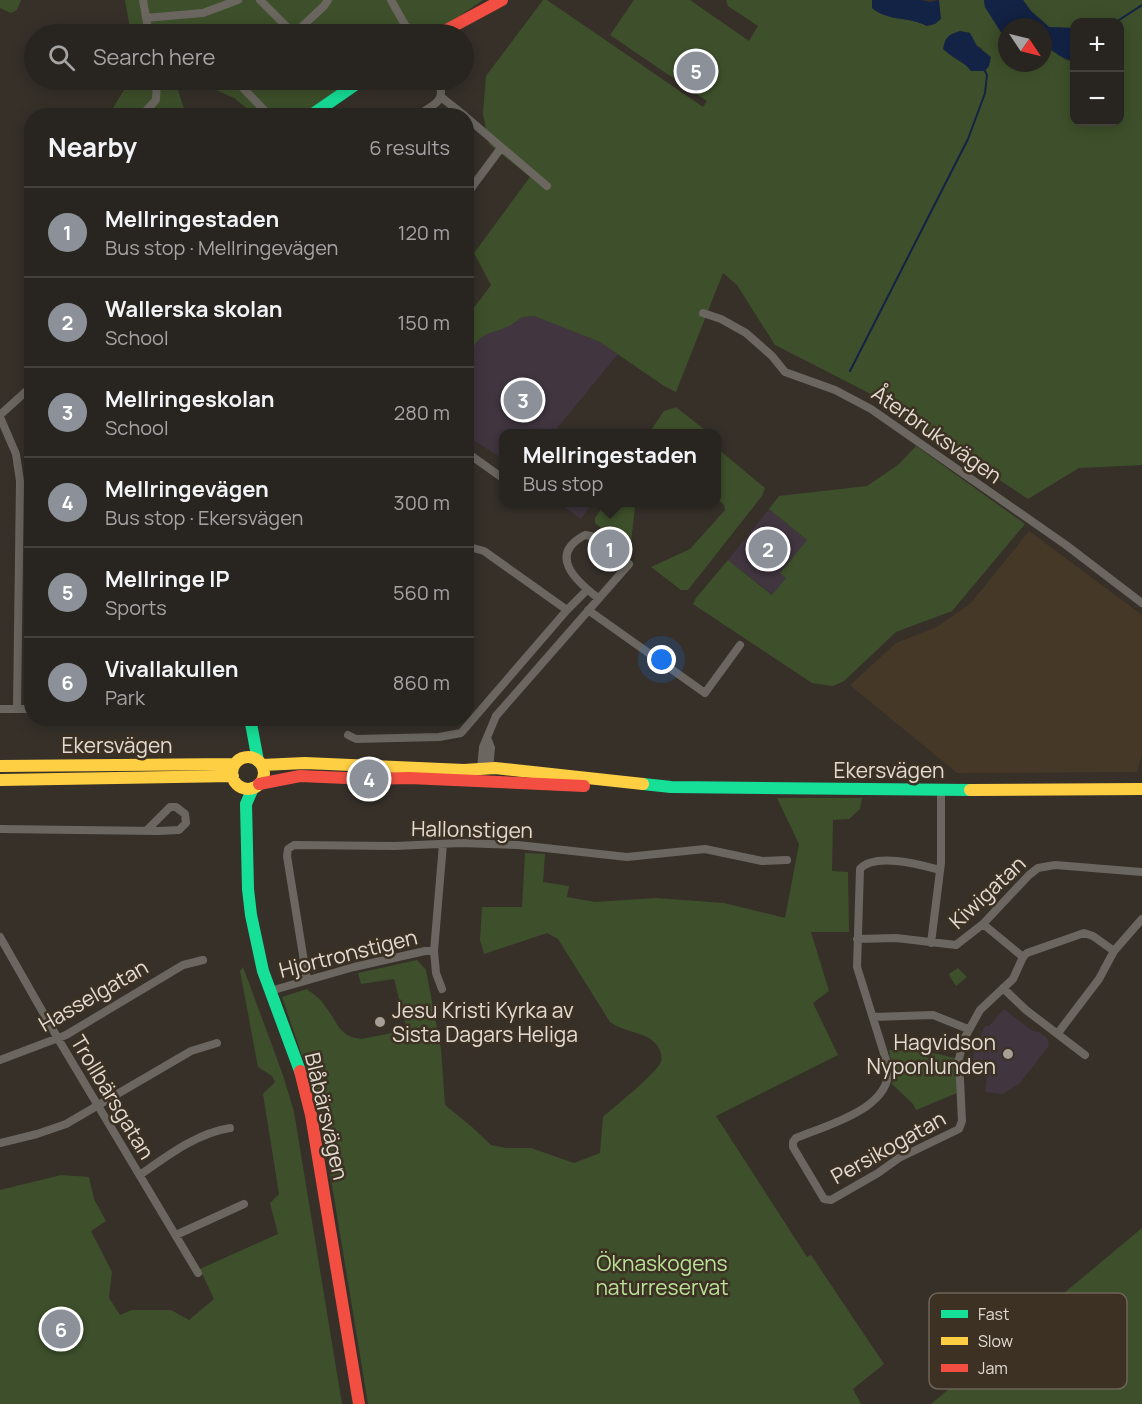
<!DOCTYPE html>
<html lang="en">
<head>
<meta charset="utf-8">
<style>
  body { margin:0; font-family:Manrope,sans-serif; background:#34302c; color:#f1f3f6 }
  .controls { position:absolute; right:18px; top:18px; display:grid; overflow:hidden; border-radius:12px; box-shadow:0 3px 15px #0003 }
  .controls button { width:54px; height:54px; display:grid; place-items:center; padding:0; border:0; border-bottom:2px solid #44413d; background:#28241f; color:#f1f3f6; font:30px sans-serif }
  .compass { position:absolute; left:998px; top:18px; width:54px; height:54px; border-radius:50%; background:#28241f; box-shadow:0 3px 15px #0003; rotate:125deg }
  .you { position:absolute; left:662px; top:660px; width:21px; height:21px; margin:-15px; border:4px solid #fff; border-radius:50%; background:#1a73e8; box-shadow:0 0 0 9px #1a73e833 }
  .badge { display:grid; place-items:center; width:39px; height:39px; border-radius:50%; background:#8c9099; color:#fff; font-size:20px; font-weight:700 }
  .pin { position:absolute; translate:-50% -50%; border:3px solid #fff; box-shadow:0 2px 6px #0006 }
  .popup { position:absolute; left:499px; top:429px; width:222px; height:78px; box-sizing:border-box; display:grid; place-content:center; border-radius:12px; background:#28241f; filter:drop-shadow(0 2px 4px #0005); font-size:20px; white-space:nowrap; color:#a5a4a4 }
  .popup b { font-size:22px; color:#f1f3f6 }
  .popup::after { content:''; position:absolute; left:50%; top:100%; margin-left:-12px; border:12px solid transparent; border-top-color:#28241f }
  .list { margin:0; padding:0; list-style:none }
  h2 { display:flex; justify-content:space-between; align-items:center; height:78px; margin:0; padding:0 24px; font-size:26px }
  h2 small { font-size:20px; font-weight:400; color:#a5a4a4 }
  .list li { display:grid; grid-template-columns:39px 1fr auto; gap:18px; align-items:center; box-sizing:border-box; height:90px; padding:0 24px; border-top:2px solid #44413d }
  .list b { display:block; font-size:22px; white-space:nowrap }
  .list p { margin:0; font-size:20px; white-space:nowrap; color:#a5a4a4 }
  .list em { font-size:20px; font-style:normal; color:#a5a4a4 }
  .icon { flex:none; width:33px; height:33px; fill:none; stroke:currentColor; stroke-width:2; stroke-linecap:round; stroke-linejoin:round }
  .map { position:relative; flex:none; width:1142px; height:1404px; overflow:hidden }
  .search { position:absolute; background:#28241f; box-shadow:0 3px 15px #0003; left:24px; top:24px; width:450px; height:66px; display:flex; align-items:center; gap:15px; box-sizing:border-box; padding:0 21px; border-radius:33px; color:#a5a4a4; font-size:22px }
  .panel { position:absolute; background:#28241f; box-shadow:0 3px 15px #0003; left:24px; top:108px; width:450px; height:618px; border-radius:24px }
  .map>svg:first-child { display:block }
</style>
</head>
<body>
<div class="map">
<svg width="1142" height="1404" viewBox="0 0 1142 1404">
  <rect width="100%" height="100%" fill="#363029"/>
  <path fill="#463826" d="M1029 531 1142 615V754L1137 772 957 773 850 685 896 643 937 627 971 603Z"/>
  <path fill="#413540" d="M534 316 600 342 618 354 553 433 504 434 503 459 467 436 466 368 469 355 477 341 488 332 515 323 522 317Z
    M559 503H592L581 519Z
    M769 509 807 540 781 573 786 578 773 595 728 560Z
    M1004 1009 1031 1030 1039 1032 1047 1038 1049 1046 1019 1084 1002 1094 985 1092 987 1073 973 1069V1059L974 1049 985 1026H989Z"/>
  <path fill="#3e502b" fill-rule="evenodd" d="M0 0H21L17 10 11 13 0 8Z
    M125 0H483L433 34H131Z
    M543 0H547L703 107 707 101 610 35 634 0H690L749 41 758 26 728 6 726 0H872V8C889 22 909 16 927 26L939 0H984L985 7 1002 33 1007 35V63H1043V44L1066 60 1074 62V122H1120V22H1074V28L1049 27 1031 11 1023 0H1142V465L1079 468 1028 499 867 392 775 345 737 285 723 273 676 392 664 386 600 342 534 316 522 317C497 340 476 321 467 368V317L491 285 474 253 530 177 489 144 483 114 486 76ZM960 31 970 33C971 40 975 46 982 48L971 71C965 62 956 61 948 53Z
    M130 80H364L309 115H255L234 98 209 87 178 90 186 115 108 116Z
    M677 407V408L709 433H649L664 411Z
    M916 446 1025 524 952 611 896 632 844 681 833 686 812 683 693 604 696 598 728 560 772 595 786 578 780 573 807 540 769 509 779 496 867 486 898 465Z
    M717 448 765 488 762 496 688 590H681L651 567 690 549 725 510 724 505 717 499Z
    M605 503H638L635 506 630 551 595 523V518Z
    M777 798H862L860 809 849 819 833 820 832 871 848 872 849 932H811L829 991 813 1003 838 1055 716 1116 807 1257 811 1255 884 1364 853 1389 861 1404H368L319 1106 282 997 307 989C313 994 321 999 325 1006 338 1022 338 1037 362 1039L407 1030 394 979 361 984 358 973 417 960 426 970 441 1049 445 1105 472 1127 491 1145 506 1148H531L574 1163 600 1153 603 1117C614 1107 657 1073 661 1062 663 1055 659 1046 653 1041 643 1032 624 1032 610 1022L558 939 547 933 484 954 480 940 482 907H522L525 853 545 854 543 882 569 886 567 897 595 902 656 898 724 903 785 918 799 844Z
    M243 967 283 1075 294 1112 342 1404H0V1190L61 1175 89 1177 94 1199 106 1221 91 1231 112 1272 109 1298 120 1315 132 1310H171L189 1320 214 1299 200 1269 278 1234 270 1203 279 1194 263 1094 275 1082 272 1076 258 1067 240 971Z
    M958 968 967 977 956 986 950 977 949 974Z
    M889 1050 929 1052 955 1058 957 1093 916 1110 913 1104 892 1084 894 1076Z
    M1142 1228V1404H931Z"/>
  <path fill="#132345" d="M872 0H921L930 2 939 0 941 19 935 24 927 26C908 16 889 22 872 8Z
    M984 0H1023L1031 11 1049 27 1074 28V62L1060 56 1043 44V27H1007V35L1002 34 985 7Z
    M960 31 970 33 977 46 991 57 989 66 985 71H971C964 61 952 58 943 49 945 37 949 34 960 31Z"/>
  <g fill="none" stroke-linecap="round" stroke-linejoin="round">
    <path stroke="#132345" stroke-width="2" d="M1116 22 1142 5
      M850 371 968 139 985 93 987 75 985 71"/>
    <path stroke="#6b6660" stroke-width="8" d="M143 0 149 34
      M260 0 294 34 324 6 328 0
      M391 0 405 25 416 34
      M146 18 203 13 238 0
      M157 80V83L189 80
      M235 80 270 116
      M441 97 465 116
      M141 116 156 100 157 83
      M416 116C432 106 449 101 437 80
      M466 117 547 186
      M466 195 501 148
      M703 313 721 319 746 333 772 356 785 372 835 390 871 409 1066 545 1142 603
      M0 415 32 386
      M0 417 16 454 20 481 17 709
      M466 452 504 479
      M567 610 587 590
      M588 610 705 693 740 645
      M0 709H32
      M348 735 356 739 439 737 461 733 567 610 484 551 473 548 466 552
      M488 740 491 748 489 768
      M481 769 483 747 496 716 629 564 591 536 585 535C547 555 576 581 598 598
      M0 829 158 831 179 830 186 823 185 814 176 807H170L146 831
      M940 870C921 865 875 852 860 869L857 967 887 1063C898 1107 827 1125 796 1138L793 1142V1147L824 1199 831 1200 878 1173 899 1158 959 1129 962 1121 959 1059 964 1039 980 1010 1013 979 1023 957
      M983 924 1023 957 1027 953 1084 933 1093 936 1114 951
      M0 937 57 1037 198 1273
      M857 939 896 938 956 945 983 924 1029 875 1038 868 1055 865 1142 872
      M931 943 941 863V789
      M307 980 287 856 288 849 294 845 395 846 461 843 518 845 627 857 705 849 762 861 787 860
      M1003 988 1026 1010 1085 1055
      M442 989 436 973 434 951 443 844
      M270 991 354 967 425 951H434
      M873 1017 933 1015 968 1029
      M1058 1033 1099 979 1114 951 1142 919
      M0 1060 66 1035 183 965 203 960
      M0 1143 37 1134 66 1124 191 1051 217 1043
      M140 1175C167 1156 197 1133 230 1128
      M176 1235 244 1204"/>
    <path stroke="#16e098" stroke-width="12" d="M310 116 362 80
      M250 718 258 761
      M643 784 671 787 970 790
      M253 788 246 804 248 889 251 915 263 971 300 1071"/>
    <path stroke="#ffcf43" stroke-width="12" d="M232 773a16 16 0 1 1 32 0a16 16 0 1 1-32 0Z
      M262 765 305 763 464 770 495 768 643 784
      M0 766 235 764
      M0 780 233 776
      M970 790 1142 789"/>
    <path stroke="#f24e42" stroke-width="12" d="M439 34 502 0
      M259 784 300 776 369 779 409 778 584 786
      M300 1071 311 1115 359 1404"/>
  </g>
  <g fill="#a69f97" stroke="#3c3123" stroke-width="2">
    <circle cx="380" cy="1022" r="6"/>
    <circle cx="1008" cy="1054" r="6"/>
  </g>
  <g text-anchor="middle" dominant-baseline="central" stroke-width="5" stroke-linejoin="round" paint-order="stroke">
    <g font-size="21" fill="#e3dbd2" stroke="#3c3123">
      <text transform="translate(937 434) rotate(35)">Återbruksvägen</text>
      <text x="117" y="745">Ekersvägen</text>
      <text x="889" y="770">Ekersvägen</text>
      <text transform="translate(472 829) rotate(1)">Hallonstigen</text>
      <text transform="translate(987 892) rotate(-43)">Kiwigatan</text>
      <text transform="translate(348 953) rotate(-14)">Hjortronstigen</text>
      <text transform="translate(93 995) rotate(-30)">Hasselgatan</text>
      <text transform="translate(113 1097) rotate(59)">Trollbärsgatan</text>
      <text transform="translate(327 1116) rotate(77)">Blåbärsvägen</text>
      <text transform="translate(888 1147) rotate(-29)">Persikogatan</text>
    </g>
    <g font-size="21" fill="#e3dbd2" stroke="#3c3123" text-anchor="start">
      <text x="392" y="1010">Jesu Kristi Kyrka av<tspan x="392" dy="24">Sista Dagars Heliga</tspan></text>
      <text x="996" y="1042" text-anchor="end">Hagvidson<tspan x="996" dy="24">Nyponlunden</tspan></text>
    </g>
    <g font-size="21" fill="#bae198" stroke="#3c3123">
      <text x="662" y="1263">Öknaskogens<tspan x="662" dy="24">naturreservat</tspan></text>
    </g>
  </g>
  <rect x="929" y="1293" width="198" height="96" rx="9" fill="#3c3123" stroke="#6e6458" stroke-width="1.5"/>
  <rect x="941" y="1310" width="27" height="8" fill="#16e098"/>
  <rect x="941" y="1337" width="27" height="8" fill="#ffcf43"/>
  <rect x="941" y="1364" width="27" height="8" fill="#f24e42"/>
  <g font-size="16" fill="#e3dbd2">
    <text x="978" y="1320">Fast</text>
    <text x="978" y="1347">Slow</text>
    <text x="978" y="1374">Jam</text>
  </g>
</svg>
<div class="controls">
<button>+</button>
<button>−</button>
</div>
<svg class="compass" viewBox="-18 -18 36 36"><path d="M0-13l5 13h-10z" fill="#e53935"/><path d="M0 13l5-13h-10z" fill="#a5a4a4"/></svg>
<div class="you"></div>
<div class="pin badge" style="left:610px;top:549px">1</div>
<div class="popup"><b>Mellringestaden</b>Bus stop</div>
<div class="pin badge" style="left:768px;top:549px">2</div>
<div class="pin badge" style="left:523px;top:400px">3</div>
<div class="pin badge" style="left:369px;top:779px">4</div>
<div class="pin badge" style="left:696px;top:71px">5</div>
<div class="pin badge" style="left:61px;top:1329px">6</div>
<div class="search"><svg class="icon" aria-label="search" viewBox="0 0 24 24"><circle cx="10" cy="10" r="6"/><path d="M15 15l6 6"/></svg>Search here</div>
<section class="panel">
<h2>Nearby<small>6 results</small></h2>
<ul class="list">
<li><span class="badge">1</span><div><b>Mellringestaden</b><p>Bus stop · Mellringevägen</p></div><em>120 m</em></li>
<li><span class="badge">2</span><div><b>Wallerska skolan</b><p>School</p></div><em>150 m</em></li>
<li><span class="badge">3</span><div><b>Mellringeskolan</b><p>School</p></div><em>280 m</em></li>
<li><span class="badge">4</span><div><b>Mellringevägen</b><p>Bus stop · Ekersvägen</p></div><em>300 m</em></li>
<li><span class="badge">5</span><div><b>Mellringe IP</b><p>Sports</p></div><em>560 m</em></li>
<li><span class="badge">6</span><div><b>Vivallakullen</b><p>Park</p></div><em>860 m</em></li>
</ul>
</section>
</div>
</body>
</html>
